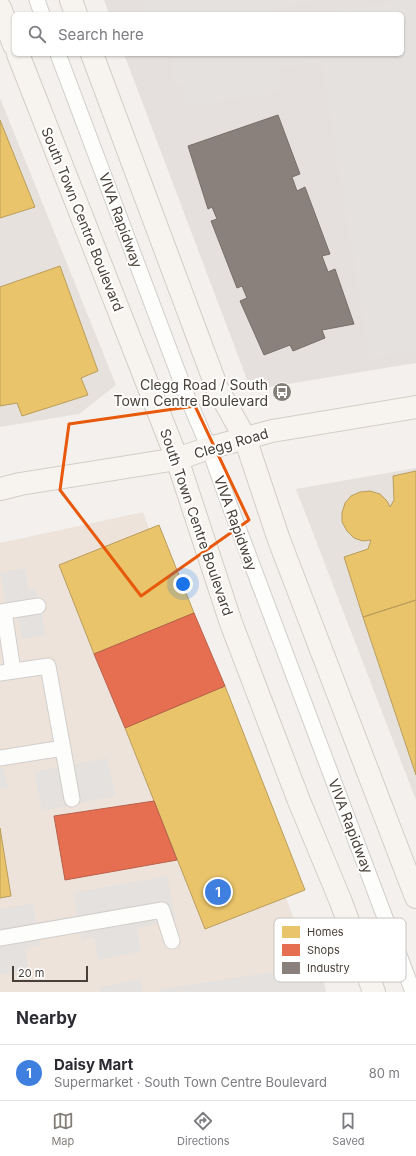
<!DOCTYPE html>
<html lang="en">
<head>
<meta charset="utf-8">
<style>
  body { margin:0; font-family:Inter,sans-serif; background:#f2f2f3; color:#2b2b33 }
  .scale { position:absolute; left:12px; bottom:10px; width:76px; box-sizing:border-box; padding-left:4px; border:2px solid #494139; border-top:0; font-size:11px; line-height:14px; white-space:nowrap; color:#494139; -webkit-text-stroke:3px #fff; paint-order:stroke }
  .you { position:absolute; left:183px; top:584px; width:14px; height:14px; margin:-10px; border:3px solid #fff; border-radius:50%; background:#1a73e8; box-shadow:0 0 0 6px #1a73e833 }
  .badge { display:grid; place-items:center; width:26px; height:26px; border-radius:50%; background:#847e78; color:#fff; font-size:13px; font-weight:700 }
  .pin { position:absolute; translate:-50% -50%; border:2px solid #fff; box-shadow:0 1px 4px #0006 }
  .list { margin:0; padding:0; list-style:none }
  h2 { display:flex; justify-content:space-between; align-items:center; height:52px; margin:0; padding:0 16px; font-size:17px }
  h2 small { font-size:13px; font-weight:400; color:#7c7c81 }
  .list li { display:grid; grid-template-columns:26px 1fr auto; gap:12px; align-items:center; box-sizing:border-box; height:56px; padding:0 16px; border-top:1px solid #e1e1e2 }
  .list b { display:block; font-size:15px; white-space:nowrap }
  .list p { margin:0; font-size:13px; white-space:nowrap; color:#7c7c81 }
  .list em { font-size:13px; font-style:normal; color:#7c7c81 }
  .icon { flex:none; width:22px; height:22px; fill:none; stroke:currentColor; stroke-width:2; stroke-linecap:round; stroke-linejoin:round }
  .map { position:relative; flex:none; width:416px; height:992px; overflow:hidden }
  .search { position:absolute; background:#fff; box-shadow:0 1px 3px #0004; left:12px; right:12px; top:12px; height:44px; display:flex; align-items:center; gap:10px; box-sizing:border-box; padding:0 14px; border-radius:6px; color:#7c7c81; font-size:15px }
  .sheet { height:108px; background:#fff }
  nav { display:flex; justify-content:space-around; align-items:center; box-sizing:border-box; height:56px; border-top:1px solid #e1e1e2; background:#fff; font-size:11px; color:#7c7c81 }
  nav a { display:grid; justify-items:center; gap:2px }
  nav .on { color:#847e78 }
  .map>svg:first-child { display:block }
</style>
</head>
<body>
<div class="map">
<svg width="416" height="992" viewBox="0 0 416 992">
  <rect width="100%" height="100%" fill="#f3f0ed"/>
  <path fill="#e6e1dc" d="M0 98 116 385 79 414 0 427Z
    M416 468V800L296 489Z"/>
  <path fill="#ede3db" d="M143 512 321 992H0V543Z"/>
  <path fill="#e5e0dd" d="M104 0H416V363L251 390 124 54H402V14H109Z"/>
  <path fill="#e5e1de" d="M144 0H322L240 14H156L155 9 146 11Z
    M400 0H416V350L370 359 321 61 278 68 281 92 186 107 183 85 175 86 171 54H402V14H319Z
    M25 568 29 590 36 589 46 635 22 639 17 614 8 616 0 573Z
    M107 758 115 796 42 811 34 772Z
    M4 768 8 788 0 789V769Z
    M167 876 176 920 137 928 141 951 98 960 94 938 82 940 73 893Z
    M33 903 40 945 25 949 29 970 0 975V909Z
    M321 965 326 992H160L161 989Z
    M141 979 143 992H100L99 987Z"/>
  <path fill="#e9c46a" stroke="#b99d5b" d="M0 120 35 207 0 218Z
    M60 266 98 371 81 378 88 395 22 416 17 403 0 406V287Z
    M416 471V600L363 617 344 557 368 549 371 540 363 541 354 538 347 531 342 522V513L345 503 351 496 360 492 370 491 380 494 387 501 390 507 394 500 393 476Z
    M159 525 194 613 94 654 59 565Z
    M416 600V775L363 617Z
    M225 686 305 890 205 929 125 728Z
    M0 828 11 896 0 898Z"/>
  <path fill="#e76f51" stroke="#b8614a" d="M194 613 225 686 125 728 94 654Z
    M154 801 177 860 65 880 54 816Z"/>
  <path fill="#8a817c" stroke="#766e68" d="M278 115 300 174 292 177 297 191 305 187 330 254 322 256 328 272 335 269 354 324 322 330 325 338 293 351 290 345 264 355 240 301 247 298 242 286 237 288 211 221 217 219 212 207 208 209 188 146Z"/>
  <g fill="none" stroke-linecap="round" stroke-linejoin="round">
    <g stroke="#d1cecb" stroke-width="17">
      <path id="lane" d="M37 0 42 14
        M58 54 186 394 209 448 228 501 413 992
        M0 612 38 606
        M4 612 13 671
        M0 673 48 666 72 799
        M0 758 63 748
        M0 938 162 910 172 941"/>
    </g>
    <g stroke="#d3cdc6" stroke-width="24">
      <path id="secondary" d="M71 0 76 14
        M0 8 14 45
        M18 54 177 459 231 623 299 801 341 902 374 992
        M92 54 217 388 245 438 279 540 416 897
        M0 489 20 484 177 459 209 448 272 431 416 407"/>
    </g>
    <use href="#lane" stroke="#fdfdfc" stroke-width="15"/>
    <use href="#secondary" stroke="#f7f4f0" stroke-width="22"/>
  </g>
  <path fill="none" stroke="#e8590c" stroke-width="3" stroke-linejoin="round" d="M195 406 249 520 141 596 60 490 69 424Z"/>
  <defs>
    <g id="bus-disc" transform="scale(1)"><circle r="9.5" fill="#847e78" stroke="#fff"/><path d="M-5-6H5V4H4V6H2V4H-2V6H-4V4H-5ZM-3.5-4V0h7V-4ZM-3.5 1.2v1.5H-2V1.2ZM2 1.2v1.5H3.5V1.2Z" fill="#fff"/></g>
  </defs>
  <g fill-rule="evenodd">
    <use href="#bus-disc" x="282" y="392"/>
  </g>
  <g text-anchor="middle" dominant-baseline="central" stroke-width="4" stroke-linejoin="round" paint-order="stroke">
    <g font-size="14" fill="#494139" stroke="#fff">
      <text transform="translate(83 219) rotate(68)">South Town Centre Boulevard</text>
      <text transform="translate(121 220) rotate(70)">VIVA Rapidway</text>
      <text transform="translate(231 443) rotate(-16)">Clegg Road</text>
      <text transform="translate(197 522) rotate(71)">South Town Centre Boulevard</text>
      <text transform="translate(236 523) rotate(70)">VIVA Rapidway</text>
      <text transform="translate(351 826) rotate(69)">VIVA Rapidway</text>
    </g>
    <g font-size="14" fill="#494139" stroke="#fff" text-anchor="end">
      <text x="268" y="384">Clegg Road / South<tspan x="268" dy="16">Town Centre Boulevard</tspan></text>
    </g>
  </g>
  <rect x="274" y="918" width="132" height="64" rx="6" fill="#fff" stroke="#c8c6c4" stroke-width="1"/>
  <rect x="282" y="926" width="18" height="12" fill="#e9c46a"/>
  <rect x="282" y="944" width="18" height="12" fill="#e76f51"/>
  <rect x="282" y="962" width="18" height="12" fill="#8a817c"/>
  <g font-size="11" fill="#494139">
    <text x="307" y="936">Homes</text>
    <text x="307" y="954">Shops</text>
    <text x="307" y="972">Industry</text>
  </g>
</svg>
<div class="scale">20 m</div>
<div class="you"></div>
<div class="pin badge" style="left:218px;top:892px;background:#3f7fe0">1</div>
<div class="search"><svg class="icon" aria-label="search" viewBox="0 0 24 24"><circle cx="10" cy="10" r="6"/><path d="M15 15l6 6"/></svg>Search here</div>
</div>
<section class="sheet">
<h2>Nearby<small></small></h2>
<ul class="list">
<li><span class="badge" style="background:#3f7fe0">1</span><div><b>Daisy Mart</b><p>Supermarket · South Town Centre Boulevard</p></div><em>80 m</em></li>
</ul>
</section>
<nav>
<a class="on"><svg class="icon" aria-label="map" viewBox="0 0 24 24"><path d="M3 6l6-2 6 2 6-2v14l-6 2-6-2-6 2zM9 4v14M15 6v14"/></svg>Map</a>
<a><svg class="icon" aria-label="directions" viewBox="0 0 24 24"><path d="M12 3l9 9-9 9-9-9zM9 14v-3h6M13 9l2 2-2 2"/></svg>Directions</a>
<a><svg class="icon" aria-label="saved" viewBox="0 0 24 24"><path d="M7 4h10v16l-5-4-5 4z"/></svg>Saved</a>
</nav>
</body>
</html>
